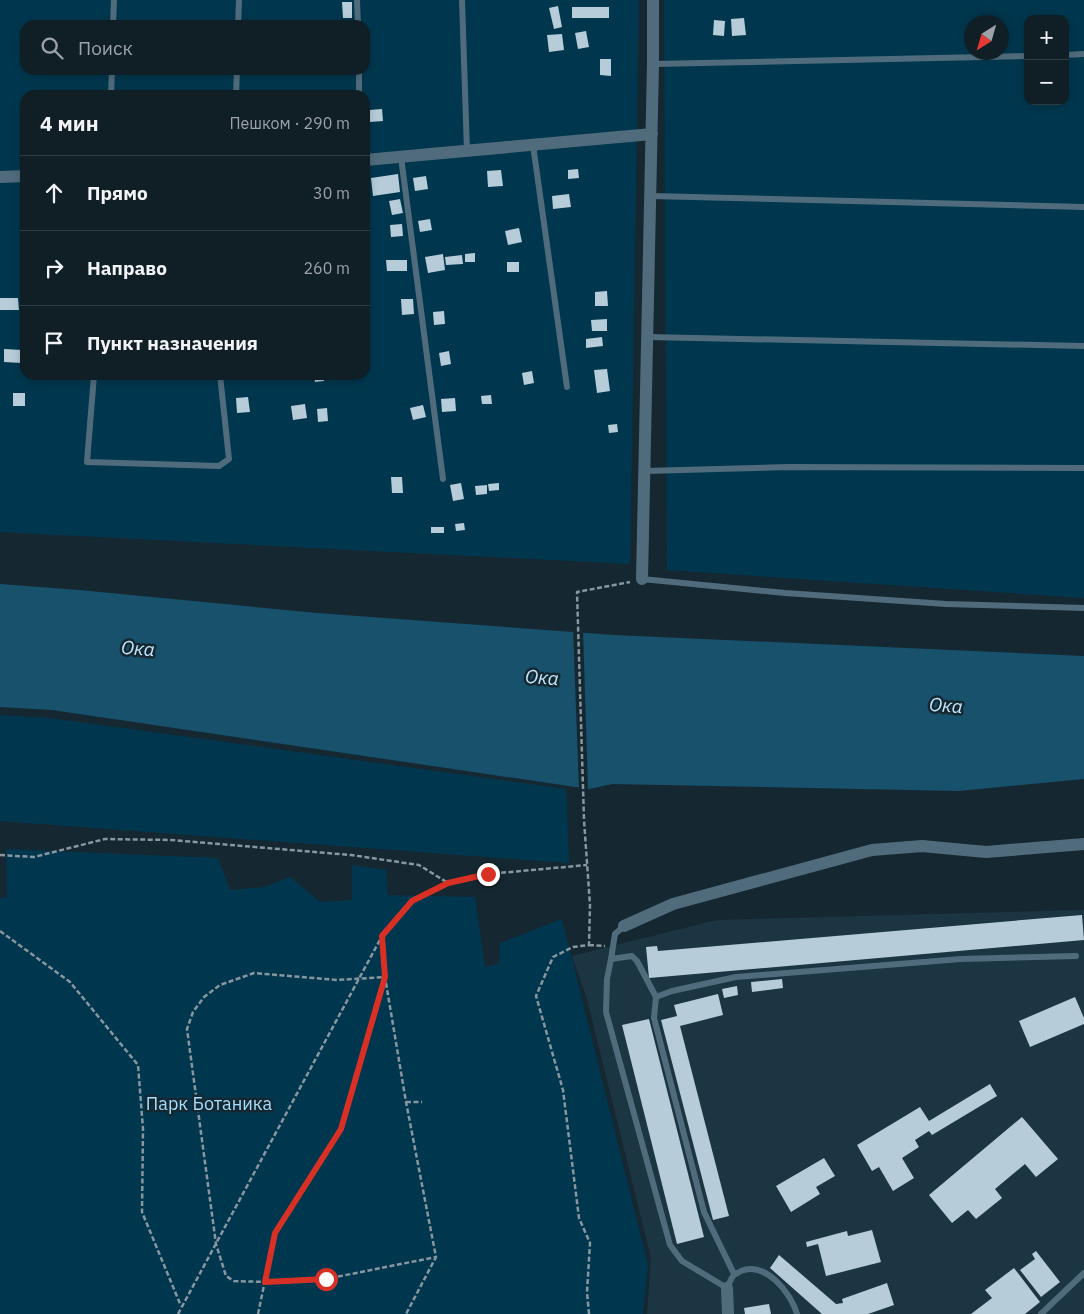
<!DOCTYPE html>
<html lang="ru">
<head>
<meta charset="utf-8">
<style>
  body { margin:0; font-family:"IBM Plex Sans",sans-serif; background:#1e2b32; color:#f1f3f6 }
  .controls { position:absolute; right:15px; top:15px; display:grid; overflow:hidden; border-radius:10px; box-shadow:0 2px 8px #0003 }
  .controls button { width:45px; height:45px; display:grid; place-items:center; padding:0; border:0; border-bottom:1px solid #303c43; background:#101e26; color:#f1f3f6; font:25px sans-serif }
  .compass { position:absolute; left:964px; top:15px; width:45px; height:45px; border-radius:50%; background:#101e26; box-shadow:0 2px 8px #0003; rotate:217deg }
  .stop { position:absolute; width:15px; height:15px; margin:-11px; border:4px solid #d93025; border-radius:50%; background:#fff }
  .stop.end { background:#d93025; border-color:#fff; box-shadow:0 1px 5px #0008 }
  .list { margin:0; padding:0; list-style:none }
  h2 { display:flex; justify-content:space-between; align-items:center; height:65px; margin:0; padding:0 20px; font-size:21px }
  h2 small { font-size:16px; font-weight:400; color:#9ca2a7 }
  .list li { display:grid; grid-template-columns:32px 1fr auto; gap:15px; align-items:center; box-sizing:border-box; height:75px; padding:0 20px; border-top:1px solid #303c43 }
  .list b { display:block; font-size:19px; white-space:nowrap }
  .list em { font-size:16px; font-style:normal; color:#9ca2a7 }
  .icon { flex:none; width:28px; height:28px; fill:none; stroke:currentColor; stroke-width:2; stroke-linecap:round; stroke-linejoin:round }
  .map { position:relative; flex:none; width:1084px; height:1314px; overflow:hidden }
  .search { position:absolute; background:#101e26; box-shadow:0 2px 8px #0003; left:20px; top:20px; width:350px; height:55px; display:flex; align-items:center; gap:12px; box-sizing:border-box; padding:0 18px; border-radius:15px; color:#9ca2a7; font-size:19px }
  .panel { position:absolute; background:#101e26; box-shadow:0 2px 8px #0003; left:20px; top:90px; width:350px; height:290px; border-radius:15px }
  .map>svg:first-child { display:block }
</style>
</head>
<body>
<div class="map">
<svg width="1084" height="1314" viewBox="0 0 1084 1314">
  <rect width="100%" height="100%" fill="#152832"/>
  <path fill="#1c3543" d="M1084 910V1314H647L651 1258 587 999 572 956 717 920Z"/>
  <path fill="#00374e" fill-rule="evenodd" d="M0 0H639L630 564 0 532ZM25 25H365V70H25ZM25 95H365V375H25Z
    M664 0H1084V598L667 570ZM1028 19H1065V101H1028ZM972 22H1002V52H972Z
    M0 715 50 718 566 789 569 863 0 821Z
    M6 849 218 858 230 890 265 887 290 877 320 902 352 900V865L386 870 388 895 475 897 485 967 499 964 500 943 562 919 648 1265 643 1314H0V898L7 897Z"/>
  <path fill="#17516c" d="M0 584 79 590 317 613 614 635 1084 656V779L959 791 613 784 589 789 52 710 0 707Z"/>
  <path fill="#152832" d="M573 628 583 629 588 791 579 790Z"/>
  <path fill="#b6ccd9" d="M342 2H352V18H343Z
    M558 6 562 27 554 29 549 8Z
    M572 7H609V18H572Z
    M744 18 746 35 732 36 731 19Z
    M714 20 725 21 724 36 713 35Z
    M586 31 589 47 578 49 575 33Z
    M562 34 564 50 549 52 547 35Z
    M600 59H611V76L600 75Z
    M382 109 383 121 370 122 369 110Z
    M578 169 579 178 568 179V170Z
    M501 170 503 186 488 187 487 171Z
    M398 174 400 192 373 196 371 178Z
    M426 176 428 189 415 191 413 178Z
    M569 194 571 207 553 209 552 196Z
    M400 199 403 213 392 215 389 201Z
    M430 219 432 230 420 232 418 221Z
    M402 224 403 236 391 237 390 225Z
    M519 228 522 242 508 245 505 231Z
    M475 253V262H465V254Z
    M443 254 445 270 428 273 425 257Z
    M462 255 463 264 446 265 445 257Z
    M386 260H407V271H387Z
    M507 262H519V272H507Z
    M607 291 608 306H595V292Z
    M0 298H18L19 310H0Z
    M401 299H413L414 314 402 315Z
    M444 311 445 324 434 325 433 312Z
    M607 319V331H592L591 320Z
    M602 337 603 346 586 348V339Z
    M4 349 22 350V363L4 362Z
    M449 351 451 364 441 366 439 353Z
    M607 369 610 391 597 393 594 370Z
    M532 371 534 383 524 385 522 373Z
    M289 375H302L303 380H289Z
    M314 375H323L324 381 315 382Z
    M13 393H25V406H13Z
    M491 395 492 404H482L481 396Z
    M248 397 250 412 237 413 236 398Z
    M455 398 456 411 442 412 441 399Z
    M305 404 307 418 293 420 291 406Z
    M423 405 426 417 413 420 410 408Z
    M327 408 328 421 318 422 317 409Z
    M617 424 618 432 609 433 608 425Z
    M391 477H402L403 493H392Z
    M461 483 464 499 453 501 450 485Z
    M499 483V490L489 491 488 484Z
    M487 485V494L476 495 475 486Z
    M464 523 465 530 456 531 455 524Z
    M431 527H444V533H431Z
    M1082 915 1084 940 649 978 646 947 657 946 658 951Z
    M782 979 783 988 752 992 751 982Z
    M737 986 738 995 724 998 722 989Z
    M718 994 723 1015 680 1026 729 1216 713 1220 661 1020 677 1016 674 1005Z
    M1075 997 1084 1018V1024L1030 1047 1019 1021Z
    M649 1019 704 1237 677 1244 622 1025Z
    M990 1084 997 1096 932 1135 929 1131 915 1140 919 1147 902 1158 914 1178 893 1191 879 1167 872 1171 857 1145 920 1107 929 1121Z
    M1022 1117 1058 1159 1036 1177 1025 1164 995 1189 1002 1198 976 1219 968 1210 952 1223 929 1195Z
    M824 1158 835 1176 816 1187 820 1194 791 1212 776 1186Z
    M872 1230 881 1262 826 1276 818 1244 807 1247 806 1242 847 1231 848 1236Z
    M1036 1251 1060 1282 1041 1297 1020 1270 1035 1259 1032 1254Z
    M779 1255 836 1304 843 1303 842 1299 887 1283 894 1305 868 1314H822L770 1268Z
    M1014 1268 1040 1302 1025 1314H971L992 1298 985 1290Z
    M769 1304 771 1314H745L744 1308Z"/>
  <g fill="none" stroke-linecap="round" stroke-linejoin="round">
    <path stroke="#88969f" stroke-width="2.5" stroke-dasharray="5 2.5" stroke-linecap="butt" d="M0 855 34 857 105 839 171 840 351 855 419 865 448 883
      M0 931 70 982 138 1065 143 1129 142 1212 181 1306
      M382 938 385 977 406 1102 436 1257 406 1314
      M589 945 605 946
      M406 1102H422
      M178 1314 382 936 412 901 448 883 488 874 587 865
      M258 1314 275 1233 341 1129 385 977 337 980 254 973 220 985 204 997 193 1012 187 1029 216 1244 226 1276 234 1281 265 1282 326 1279 436 1257
      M589 1314 587 1292 590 1243 579 1218 563 1090 536 996 553 957 573 947 589 945 590 905 584 820 577 592 630 582"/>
    <path stroke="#506c7c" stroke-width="6" d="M357 0 358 25
      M462 0 467 151
      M113 25 114 0
      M238 25 239 0
      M1065 55 1084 54
      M653 64 1028 56
      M359 70V95
      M111 95 112 70
      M236 95 237 70
      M533 145 567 387
      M401 157 443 479
      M651 196 1084 207
      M648 337 1084 346
      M94 375 87 462 219 466 229 459 220 375
      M645 471 789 467 1084 468
      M642 579 785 593 946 604 1084 608
      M611 959 615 934 624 926
      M656 997 654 1018 704 1212 734 1274
      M797 1314C791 1293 766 1261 741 1271 740 1272 735 1274 734 1275 731 1278 729 1284 727 1288L682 1261 670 1245 606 1012 607 979 611 959 632 956 637 961 656 997 672 991 736 977 961 959 1076 956
      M1041 1314 1084 1273"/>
    <path stroke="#506c7c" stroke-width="12" d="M365 160 652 134
      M0 177 25 176
      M642 579 653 64V0
      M624 926 673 904 872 850 922 846 986 852 1084 844
      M727 1288 728 1314"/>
  </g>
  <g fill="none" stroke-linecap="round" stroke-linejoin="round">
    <path stroke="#d93025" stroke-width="6" d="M326 1279 265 1282 275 1233 341 1129 385 977 382 936 412 901 448 883 488 874"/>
  </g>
  <g text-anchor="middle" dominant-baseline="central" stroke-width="5" stroke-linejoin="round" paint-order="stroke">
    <g font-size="18" fill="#a5defd" stroke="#152832">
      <text x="209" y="1103">Парк Ботаника</text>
    </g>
    <g font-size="19" font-style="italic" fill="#c3e8fd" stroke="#152832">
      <text transform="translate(138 648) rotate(4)">Ока</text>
      <text transform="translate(542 677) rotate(4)">Ока</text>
      <text transform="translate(946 705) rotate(4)">Ока</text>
    </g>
  </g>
</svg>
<div class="controls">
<button>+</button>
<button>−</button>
</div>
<svg class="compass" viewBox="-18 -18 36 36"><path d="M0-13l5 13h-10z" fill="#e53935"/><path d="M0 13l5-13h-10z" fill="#9ca2a7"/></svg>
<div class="stop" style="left:326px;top:1279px"></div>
<div class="stop end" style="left:488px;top:874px"></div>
<div class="search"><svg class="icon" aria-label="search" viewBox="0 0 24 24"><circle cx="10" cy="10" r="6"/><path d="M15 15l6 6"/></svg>Поиск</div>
<section class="panel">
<h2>4 мин<small>Пешком · 290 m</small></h2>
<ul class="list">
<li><svg class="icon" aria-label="ahead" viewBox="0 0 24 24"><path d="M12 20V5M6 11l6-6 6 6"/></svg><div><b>Прямо</b></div><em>30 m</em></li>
<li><svg class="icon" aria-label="right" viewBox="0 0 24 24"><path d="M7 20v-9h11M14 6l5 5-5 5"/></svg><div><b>Направо</b></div><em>260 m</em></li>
<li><svg class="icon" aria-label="arrive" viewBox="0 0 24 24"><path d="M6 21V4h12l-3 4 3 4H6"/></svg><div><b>Пункт назначения</b></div></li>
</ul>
</section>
</div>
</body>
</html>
